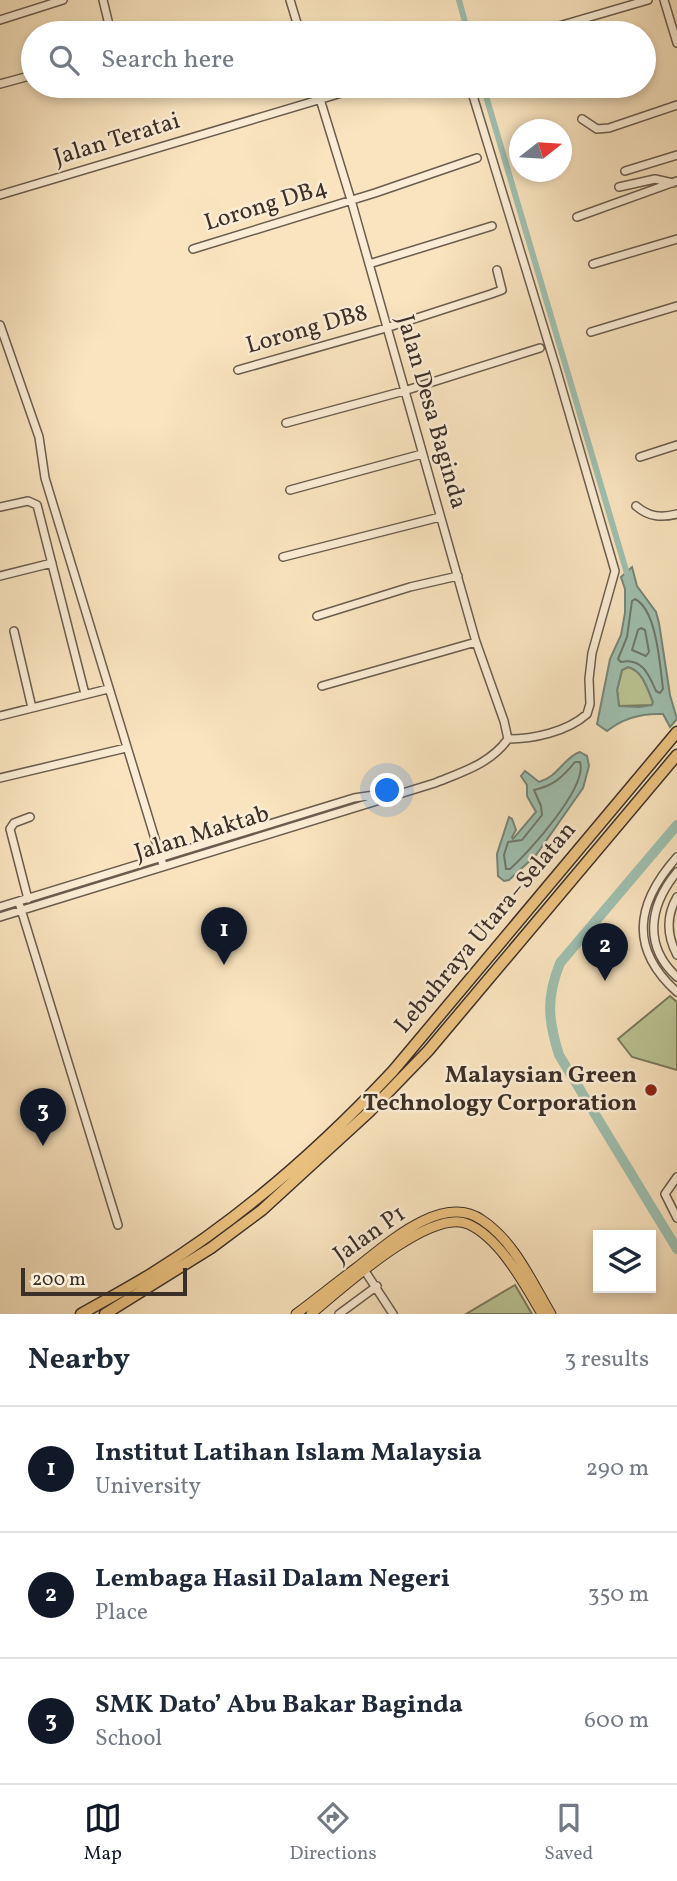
<!DOCTYPE html>
<html lang="en">
<head>
<meta charset="utf-8">
<style>
  body { margin:0; font-family:Vollkorn,serif; background:#f2f2f3; color:#1f2937 }
  .controls { position:absolute; right:21px; bottom:21px; display:grid; overflow:hidden; border-radius:0px; box-shadow:0 4px 10px #0003 }
  .controls button { width:63px; height:63px; display:grid; place-items:center; padding:0; border:0; border-bottom:2px solid #e0e1e3; background:#fff; color:#1f2937; font:35px sans-serif }
  .compass { position:absolute; left:509px; top:119px; width:63px; height:63px; border-radius:50%; background:#fff; box-shadow:0 4px 10px #0003; rotate:73deg }
  .scale { position:absolute; left:21px; bottom:18px; width:166px; box-sizing:border-box; padding-left:7px; border:4px solid #3b3028; border-top:0; font-size:19px; line-height:24px; white-space:nowrap; color:#3b3028; -webkit-text-stroke:5px #fbedd5; paint-order:stroke }
  .you { position:absolute; left:388px; top:791px; width:24px; height:24px; margin:-18px; border:5px solid #fff; border-radius:50%; background:#1a73e8; box-shadow:0 0 0 10px #1a73e833 }
  .badge { display:grid; place-items:center; width:46px; height:46px; border-radius:50%; background:#111827; color:#fff; font-size:23px; font-weight:700 }
  .pin { position:absolute; translate:-50% -58px; filter:drop-shadow(0 2px 4px #0008) }
  .pin::after { content:''; position:absolute; top:37px; width:24px; height:21px; background:inherit; clip-path:polygon(0 0,100% 0,50% 100%) }
  .list { margin:0; padding:0; list-style:none }
  h2 { display:flex; justify-content:space-between; align-items:center; height:91px; margin:0; padding:0 28px; font-size:30px }
  h2 small { font-size:23px; font-weight:400; color:#747a83 }
  .list li { display:grid; grid-template-columns:46px 1fr auto; gap:21px; align-items:center; box-sizing:border-box; height:126px; padding:0 28px; border-top:2px solid #e0e1e3 }
  .list b { display:block; font-size:26px; white-space:nowrap }
  .list p { margin:0; font-size:23px; white-space:nowrap; color:#747a83 }
  .list em { font-size:23px; font-style:normal; color:#747a83 }
  .icon { flex:none; width:38px; height:38px; fill:none; stroke:currentColor; stroke-width:2; stroke-linecap:round; stroke-linejoin:round }
  .map { position:relative; flex:none; width:677px; height:1314px; overflow:hidden }
  .search { position:absolute; background:#fff; box-shadow:0 4px 10px #0003; left:21px; right:21px; top:21px; height:77px; display:flex; align-items:center; gap:18px; box-sizing:border-box; padding:0 24px; border-radius:38px; color:#747a83; font-size:26px }
  .sheet { height:469px; background:#fff }
  nav { display:flex; justify-content:space-around; align-items:center; box-sizing:border-box; height:98px; border-top:2px solid #e0e1e3; background:#fff; font-size:19px; color:#747a83 }
  nav a { display:grid; justify-items:center; gap:4px }
  nav .on { color:#111827 }
  .map>svg:first-child { display:block }
</style>
</head>
<body>
<div class="map">
<svg width="677" height="1314" viewBox="0 0 677 1314">
  <rect width="100%" height="100%" fill="#f9e4bf"/>
  <filter id="stains"><feTurbulence type="fractalNoise" baseFrequency=".00286" numOctaves="4"/><feColorMatrix values="0 0 0 0 .2 0 0 0 0 .09 0 0 0 0 .02 0 0 0 .5 -.17"/></filter>
  <radialGradient id="worn" r=".72"><stop offset=".6" stop-color="#630" stop-opacity="0"/><stop offset="1" stop-color="#630" stop-opacity=".3"/></radialGradient>
  <path fill="#bbc594" stroke="#7b7a5e" stroke-width="2" d="M628 667C643 671 647 688 653 702L652 705 619 706 617 690 622 670Z
    M670 996 677 1002V1070L632 1057 618 1039Z
    M515 1285 532 1314H466Z"/>
  <path fill="#9ebfaf" stroke="#768679" stroke-width="2" fill-rule="evenodd" d="M632 567 637 586 656 612 659 623 670 695 677 719 670 727 663 714C642 713 623 718 607 731L597 724 610 659 621 635 625 613V589L621 577ZM628 667C643 671 647 688 653 702L652 705 639 707 619 706 617 690 622 670Z
    M580 752 587 756 589 766 583 788 536 855 509 880 504 881 498 876 497 854 509 817 512 819 516 830 512 837 513 839 536 812 527 796V785L521 776 525 771 539 782C559 776 563 758 580 752Z"/>
  <g fill="none" stroke-linecap="round" stroke-linejoin="round">
    <path stroke="#6c786c" stroke-width="2" d="M635 599C657 610 660 666 663 689L660 693 656 691C649 675 642 657 621 662L618 659 627 637 632 601Z
      M641 628 645 630 649 652 646 656 632 650 638 630Z
      M575 762H580C588 787 529 852 510 869H506L504 855 508 842 522 840 542 815 541 806 534 790C553 786 563 777 575 762Z"/>
    <path stroke="#9ebfaf" stroke-width="6" d="M459 0 468 33
      M483 86 628 577"/>
    <path stroke="#9ebfaf" stroke-width="10" d="M677 825 560 963C546 998 548 1020 559 1055L677 1249"/>
    <g stroke="#6a5d4e" stroke-width="10">
      <path id="minor" d="M103 0 111 33
        M290 0 300 33
        M664 0 677 43
        M0 20 63 0
        M535 33 648 0
        M0 84 33 75
        M470 86 556 368 615 571 592 653 589 679 590 704 587 714C567 732 533 739 508 739
        M582 119 597 129 609 128 677 105
        M625 171 677 155
        M619 187 655 179 673 183
        M0 195 365 86
        M577 217 677 181
        M193 249 375 193 477 158
        M369 264 492 226
        M593 264 677 239
        M0 325 39 437 45 478 163 865
        M591 332 677 306
        M238 370 386 328 491 294 502 290 497 270
        M286 423 404 391 540 348
        M640 457 677 445
        M290 490 422 454
        M636 506C649 517 661 518 677 514
        M0 507 28 501 37 505 85 694
        M283 557 440 517
        M0 576 52 563
        M317 616 410 587 458 576
        M14 631 32 708
        M322 686 476 642
        M0 716 108 689
        M0 778 126 748
        M677 857C636 903 628 948 677 992
        M677 872C649 906 643 946 677 977
        M677 897C666 916 667 936 677 955
        M28 899 10 829 14 823 30 817
        M20 906 118 1225
        M0 907 354 798 388 793
        M0 917 435 783C462 772 490 764 508 739L504 721 476 642 351 200 316 86
        M677 1177 665 1194 677 1218
        M363 1268 393 1314
        M339 1314 377 1286"/>
    </g>
    <g stroke="#3b3028" stroke-width="11">
      <path id="major" d="M296 1314C316 1299 336 1283 356 1268 386 1245 442 1192 482 1220 514 1241 532 1282 551 1314
        M311 1314C340 1290 430 1207 468 1224 500 1238 525 1285 542 1314"/>
    </g>
    <g stroke="#3b3028" stroke-width="13">
      <path id="highway" d="M81 1314C104 1301 128 1288 151 1274 240 1219 321 1148 393 1071L677 732
        M105 1314 211 1248 262 1210 369 1112 428 1051 677 755"/>
    </g>
    <use href="#minor" stroke="#fbedd5" stroke-width="7"/>
    <use href="#major" stroke="#ecc280" stroke-width="9"/>
    <use href="#highway" stroke="#ecc280" stroke-width="10"/>
  </g>
  <circle fill="#8f2418" stroke="#fbedd5" stroke-width="2.5" cx="651" cy="1090" r="7"/>
  <g text-anchor="middle" dominant-baseline="central" stroke-width="5" stroke-linejoin="round" paint-order="stroke">
    <g font-size="24" fill="#3b3028" stroke="#fbedd5">
      <text transform="translate(117 140) rotate(-17)">Jalan Teratai</text>
      <text transform="translate(266 206) rotate(-17)">Lorong DB4</text>
      <text transform="translate(307 330) rotate(-16)">Lorong DB8</text>
      <text transform="translate(431 412) rotate(74)">Jalan Desa Baginda</text>
      <text transform="translate(202 834) rotate(-17)">Jalan Maktab</text>
      <text transform="translate(486 928) rotate(-50)">Lebuhraya Utara–Selatan</text>
      <text transform="translate(370 1235) rotate(-35)">Jalan P1</text>
    </g>
    <g font-size="24" font-weight="bold" fill="#3b3028" stroke="#fbedd5" text-anchor="end">
      <text x="637" y="1076">Malaysian Green<tspan x="637" dy="28">Technology Corporation</tspan></text>
    </g>
  </g>
  <rect width="100%" height="100%" filter="url(#stains)"/>
  <rect width="100%" height="100%" fill="url(#worn)"/>
</svg>
<div class="controls">
<button><svg class="icon" aria-label="layers" viewBox="0 0 24 24"><path d="M12 4l9 5-9 5-9-5zM3 14l9 5 9-5"/></svg></button>
</div>
<svg class="compass" viewBox="-18 -18 36 36"><path d="M0-13l5 13h-10z" fill="#e53935"/><path d="M0 13l5-13h-10z" fill="#747a83"/></svg>
<div class="scale">200 m</div>
<div class="you"></div>
<div class="pin badge" style="left:224px;top:965px">1</div>
<div class="pin badge" style="left:605px;top:981px">2</div>
<div class="pin badge" style="left:43px;top:1146px">3</div>
<div class="search"><svg class="icon" aria-label="search" viewBox="0 0 24 24"><circle cx="10" cy="10" r="6"/><path d="M15 15l6 6"/></svg>Search here</div>
</div>
<section class="sheet">
<h2>Nearby<small>3 results</small></h2>
<ul class="list">
<li><span class="badge">1</span><div><b>Institut Latihan Islam Malaysia</b><p>University</p></div><em>290 m</em></li>
<li><span class="badge">2</span><div><b>Lembaga Hasil Dalam Negeri</b><p>Place</p></div><em>350 m</em></li>
<li><span class="badge">3</span><div><b>SMK Dato’ Abu Bakar Baginda</b><p>School</p></div><em>600 m</em></li>
</ul>
</section>
<nav>
<a class="on"><svg class="icon" aria-label="map" viewBox="0 0 24 24"><path d="M3 6l6-2 6 2 6-2v14l-6 2-6-2-6 2zM9 4v14M15 6v14"/></svg>Map</a>
<a><svg class="icon" aria-label="directions" viewBox="0 0 24 24"><path d="M12 3l9 9-9 9-9-9zM9 14v-3h6M13 9l2 2-2 2"/></svg>Directions</a>
<a><svg class="icon" aria-label="saved" viewBox="0 0 24 24"><path d="M7 4h10v16l-5-4-5 4z"/></svg>Saved</a>
</nav>
</body>
</html>
